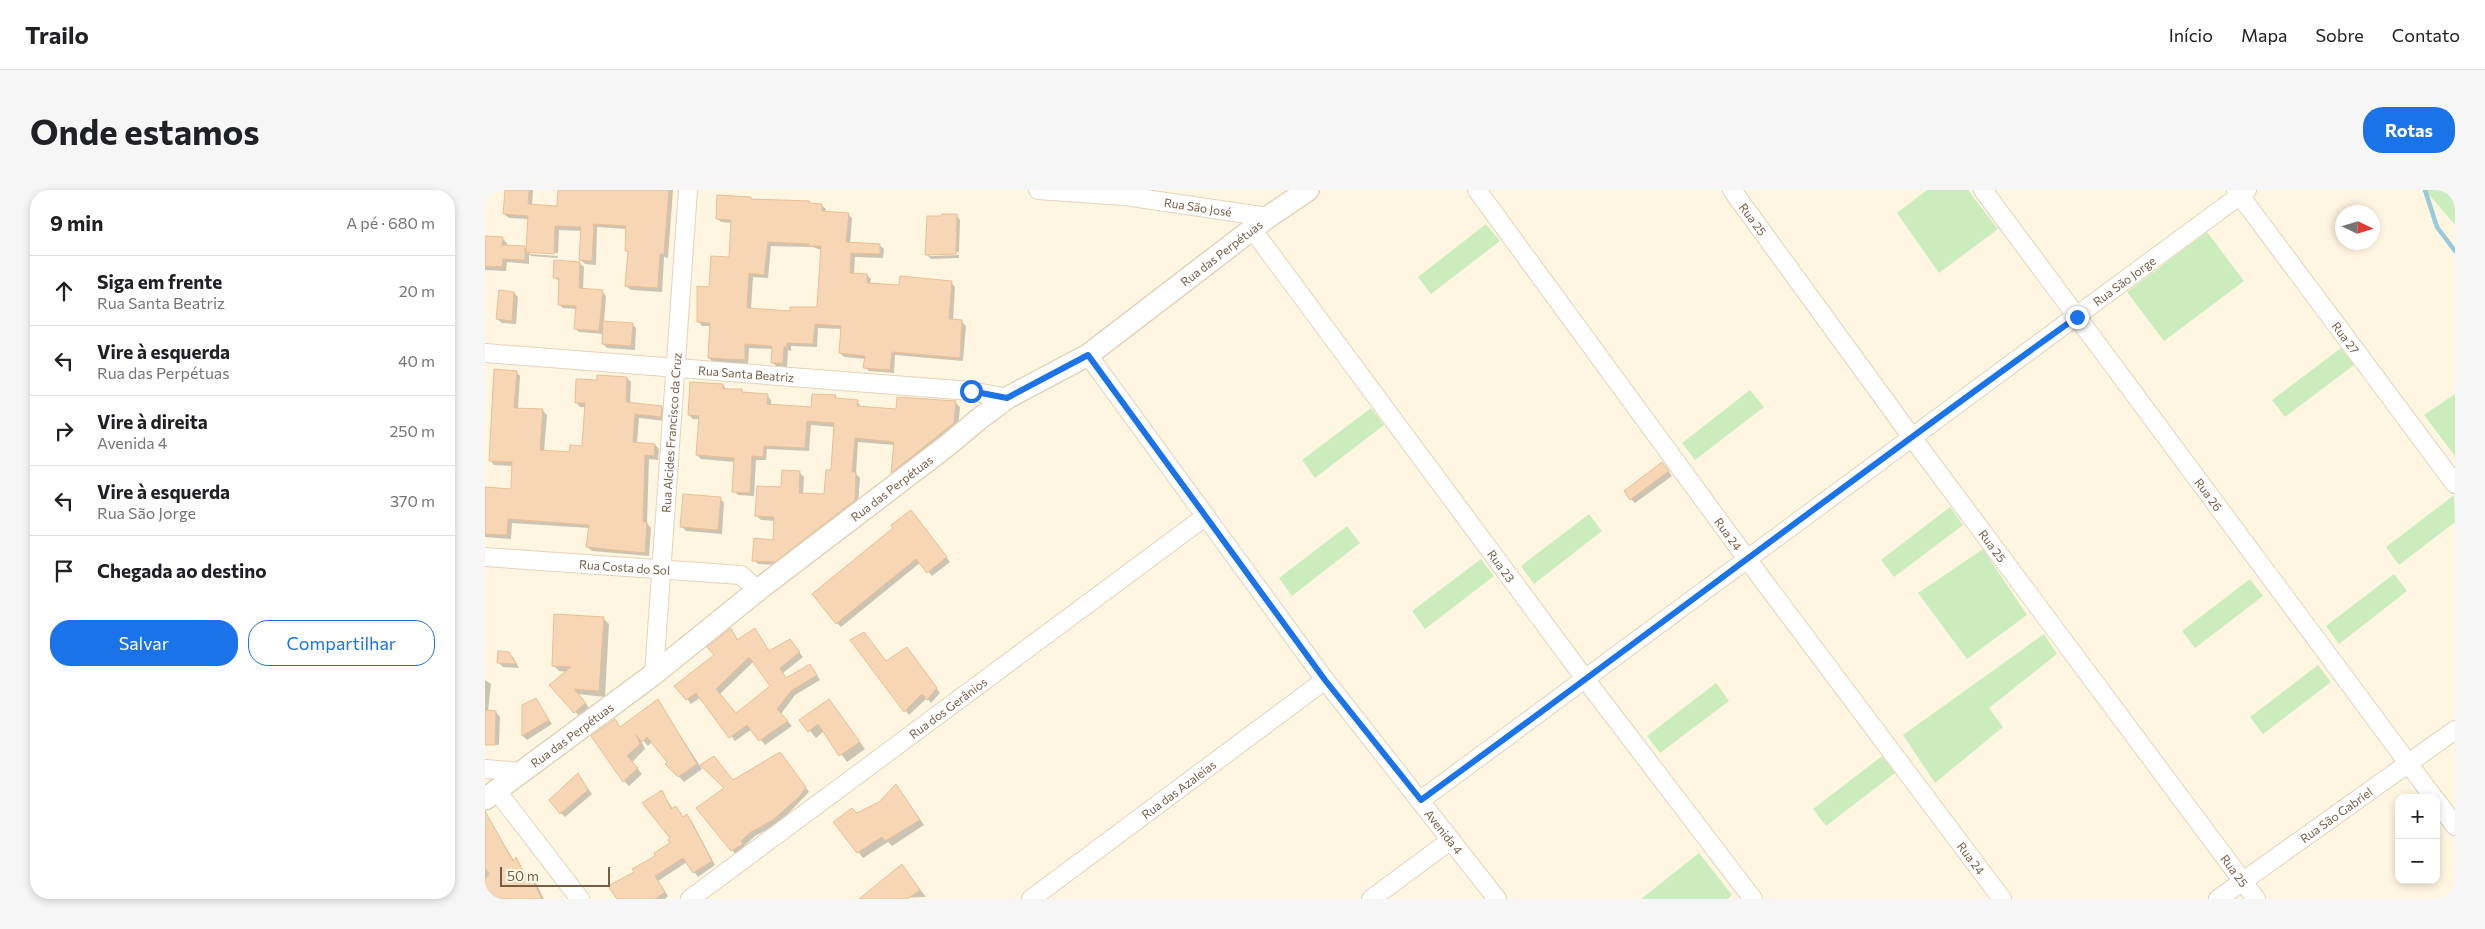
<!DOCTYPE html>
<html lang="pt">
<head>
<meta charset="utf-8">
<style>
  body { margin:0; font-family:Commissioner,sans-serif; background:#f6f6f6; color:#202124 }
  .controls { position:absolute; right:15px; bottom:15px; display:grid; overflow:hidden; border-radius:10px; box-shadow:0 2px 8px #0003 }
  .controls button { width:45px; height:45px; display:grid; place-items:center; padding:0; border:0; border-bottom:1px solid #e0e0e0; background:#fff; color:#202124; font:25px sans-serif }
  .compass { position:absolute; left:1850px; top:15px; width:45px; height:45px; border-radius:50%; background:#fff; box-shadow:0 2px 8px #0003; rotate:94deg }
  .scale { position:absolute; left:15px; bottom:12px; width:110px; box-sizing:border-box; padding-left:5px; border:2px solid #775d45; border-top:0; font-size:14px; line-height:18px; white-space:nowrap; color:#775d45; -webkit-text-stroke:4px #fff9e8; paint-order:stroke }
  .stop { position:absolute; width:15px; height:15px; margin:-11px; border:4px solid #1a73e8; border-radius:50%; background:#fff }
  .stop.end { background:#1a73e8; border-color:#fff; box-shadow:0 1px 5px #0008 }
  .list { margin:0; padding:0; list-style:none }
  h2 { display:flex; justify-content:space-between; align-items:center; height:65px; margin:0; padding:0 20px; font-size:21px }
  h2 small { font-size:16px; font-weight:400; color:#757577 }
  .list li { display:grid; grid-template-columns:32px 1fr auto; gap:15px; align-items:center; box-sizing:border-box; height:70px; padding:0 20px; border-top:1px solid #e0e0e0 }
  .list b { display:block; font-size:19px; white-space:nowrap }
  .list p { margin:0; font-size:16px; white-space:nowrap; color:#757577 }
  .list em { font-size:16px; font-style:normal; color:#757577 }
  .actions { display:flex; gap:10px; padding:15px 20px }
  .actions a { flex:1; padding:11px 0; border:1px solid #1a73e8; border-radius:20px; text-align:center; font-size:18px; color:#1a73e8 }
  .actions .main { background:#1a73e8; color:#fff }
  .icon { flex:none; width:28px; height:28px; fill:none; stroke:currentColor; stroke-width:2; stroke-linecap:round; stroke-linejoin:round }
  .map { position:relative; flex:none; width:1970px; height:709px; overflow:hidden; border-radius:20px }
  header { display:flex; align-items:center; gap:30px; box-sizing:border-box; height:70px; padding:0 25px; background:#fff; border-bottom:1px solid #e0e0e0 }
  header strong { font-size:24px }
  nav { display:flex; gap:28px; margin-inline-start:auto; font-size:18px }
  .intro { display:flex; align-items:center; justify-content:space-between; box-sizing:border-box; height:120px; padding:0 30px }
  h1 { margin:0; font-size:35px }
  .button { padding:12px 22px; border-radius:20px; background:#1a73e8; color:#fff; font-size:18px; font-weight:700 }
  main { display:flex; gap:30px; padding:0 30px }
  aside { flex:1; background:#fff; border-radius:20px; box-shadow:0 2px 8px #0003 }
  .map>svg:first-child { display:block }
</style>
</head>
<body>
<header>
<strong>Trailo</strong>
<nav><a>Início</a><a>Mapa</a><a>Sobre</a><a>Contato</a></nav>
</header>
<div class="intro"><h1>Onde estamos</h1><a class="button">Rotas</a></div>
<main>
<aside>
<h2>9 min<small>A pé · 680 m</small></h2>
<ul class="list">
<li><svg class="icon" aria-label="ahead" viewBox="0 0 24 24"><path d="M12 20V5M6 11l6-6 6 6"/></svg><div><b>Siga em frente</b><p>Rua Santa Beatriz</p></div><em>20 m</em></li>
<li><svg class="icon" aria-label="left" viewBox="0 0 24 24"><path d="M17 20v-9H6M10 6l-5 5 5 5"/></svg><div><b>Vire à esquerda</b><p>Rua das Perpétuas</p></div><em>40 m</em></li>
<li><svg class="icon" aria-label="right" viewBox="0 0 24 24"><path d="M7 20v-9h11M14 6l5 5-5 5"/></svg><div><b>Vire à direita</b><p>Avenida 4</p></div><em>250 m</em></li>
<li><svg class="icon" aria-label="left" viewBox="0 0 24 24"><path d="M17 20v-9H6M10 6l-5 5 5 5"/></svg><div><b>Vire à esquerda</b><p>Rua São Jorge</p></div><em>370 m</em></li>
<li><svg class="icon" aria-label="arrive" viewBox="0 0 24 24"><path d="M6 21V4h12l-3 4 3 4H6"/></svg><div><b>Chegada ao destino</b></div></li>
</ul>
<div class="actions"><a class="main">Salvar</a><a>Compartilhar</a></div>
</aside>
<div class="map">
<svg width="1970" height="709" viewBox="0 0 1970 709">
  <rect width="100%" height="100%" fill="#fef6e0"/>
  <path fill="#cbedbd" d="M1442 0H1483L1513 39 1454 83 1412 23Z
    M1940 0H1970V35Z
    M1001 34 1015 51 946 104 933 87Z
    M1722 42 1759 91 1679 151 1642 102Z
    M1856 158 1869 175 1800 227 1787 210Z
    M1265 200 1279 217 1210 270 1197 253Z
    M1970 204V266L1939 225Z
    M886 218 899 235 830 288 817 270Z
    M1969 305 1970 332 1914 375 1901 357Z
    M1465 317 1478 335 1409 387 1396 370Z
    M1104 324 1117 341 1049 394 1036 376Z
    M862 336 875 353 807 406 794 388Z
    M1498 359 1542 425 1482 469 1433 403Z
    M996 369 1009 386 940 439 927 421Z
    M1909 384 1922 401 1854 454 1841 436Z
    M1765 389 1778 406 1710 458 1697 441Z
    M1559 444 1572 464 1504 518 1518 537 1450 593 1418 545Z
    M1833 475 1846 492 1778 544 1765 527Z
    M1231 493 1244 511 1175 563 1162 546Z
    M1397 566 1410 583 1341 636 1328 619Z
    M1214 663 1247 705 1243 709H1156Z"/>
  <path fill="#0003" fill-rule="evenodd" d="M21 0H48L47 16 73 18 75 0H188L183 68 179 67 177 102 146 100 141 96 144 63 141 61 142 39 112 37 111 75 100 74 96 70 97 41 74 40 73 63 45 61V64L73 66 72 68 46 66 44 64V74L22 72 21 81 0 80V47L17 48 22 53 21 57 40 58 42 60 44 29 24 28 19 24Z
    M265 8 267 10 324 12 326 14 336 15 341 19 340 22 363 24 367 28 365 54 394 55 399 59 398 68 370 67 369 85H382L386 89 385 94 415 97 466 92 470 97 468 131 477 132 481 136 478 171 410 165 409 183 384 181 380 177 381 169 359 167 355 163 357 139 333 138 332 157 306 156V161L303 160 302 177 291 176 287 172 288 159 264 158 263 174 228 172 224 168 226 136H217L213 131 226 98 245 68 247 33 236 32 232 28ZM286 56 327 57 337 60 333 119 306 122 266 119 268 87 283 88Z
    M471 25 475 30 474 62 444 64V66L474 65V68L446 69 442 65Z
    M94 73 99 77 98 100 117 101 121 106 119 132 147 134 151 138 150 160 122 158 118 154 119 144 94 142 90 138 92 119 78 118 74 114 75 92 69 87Z
    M29 103 33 107 31 134 17 133 12 129Z
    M31 182 35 186 33 219 57 220 62 225 59 262 86 264 98 258 101 217H95L91 212 113 191 142 188 146 192 145 214 177 217 181 221 180 231 154 228 152 253 170 255 174 259 173 270 164 269 162 333 166 338 164 366 107 361 102 357 104 338 27 333 26 349 0 347V298L27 300 28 276 9 275 5 270Z
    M238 195 242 200 282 205 286 210V216L327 218 350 206 354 210 372 211 376 217 412 220 471 213 475 217 473 238 411 286 408 282 410 255 373 252 371 284 375 288 373 314 294 375 273 374 269 370 289 351 290 331 276 330 271 325 315 283 319 287 318 304 340 306 347 282 350 237 326 235 324 261 282 259 281 270H271L269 306 253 305 249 301 250 272 216 269 212 265 215 229H208L204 225Z
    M1181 278 1187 286 1150 313 1146 309Z
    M235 308 239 313 237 344 201 341 197 337Z
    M430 325 465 372 447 386 436 372 356 437 352 433Z
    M118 428 124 434 120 507 93 504 106 520 96 528 66 495 82 482 74 481 68 475Z
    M246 440 254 451 270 440 285 462 309 456 318 467 298 483 302 489 329 480 335 490 310 505 296 524 307 536 280 555 267 539 250 551 216 507 206 514 202 509ZM269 471 287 496 251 524 235 504Z
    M367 451 401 472 426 463 455 503 446 513 442 508 424 525Z
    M23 463 28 467 34 478 18 477 13 472Z
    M0 490 6 494 3 522H11L15 527 14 555 3 554 0 551Z
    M51 510 67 534 42 550 38 546 39 516Z
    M344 510 380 559 362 572 339 541 331 548 316 530Z
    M173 511 217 579 199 592 182 574 184 572 167 552 163 556 154 546 160 559 147 572 157 584 144 596 139 591 130 530 136 538Z
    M299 568 324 602 293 634 270 646 259 656 261 658 251 665 247 660 248 592Z
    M93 585 107 604 80 627 76 623Z
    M411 595 439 635 407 656 403 652 378 668 350 632 372 624 394 613Z
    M177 602 188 619 198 628 202 626 206 630 230 675 213 687 202 672 173 691 183 706 180 709H133L150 683 187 653Z
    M6 632 29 671 31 669 43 688 45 686 50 691 59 709H0V637Z
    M416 676 441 707 376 709Z"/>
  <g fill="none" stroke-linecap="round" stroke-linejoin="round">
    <path stroke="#98cadc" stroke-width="4.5" d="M1940 0 1952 37 1970 61"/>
  </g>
  <path fill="#f6d6b5" stroke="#eabf94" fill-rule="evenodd" d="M20 0H44L43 14 72 16 73 0H184L179 64H175L173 98 140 96 143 61H140L141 36 109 34 107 71 94 70 96 37 70 36 69 64 41 62 43 26 18 24Z
    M232 5 266 7V9L325 11 324 13 337 14V21L364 23 361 52 395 54V64L366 63 365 83 382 84V93L414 95 415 86 467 91 464 129 477 130 475 168 407 162 405 180 378 178 380 166 354 163 356 136 330 134 328 154 302 153V157H299L298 173H286L287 156 260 154V170L223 168 225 133 212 132V96L224 97 226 66 244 67 246 30 231 29ZM283 52 324 54V56H336L332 117H305V121L262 118 264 83 279 85Z
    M457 24H472L471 64 440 65 442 26H457Z
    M0 46 18 47 17 55 40 56V70L18 69 17 77 0 76Z
    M69 70 95 72 94 98 118 100 114 141 89 139 91 116 73 115 74 88H68Z
    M14 100 29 102 27 131 11 129Z
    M118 131 148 133 146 156 117 154Z
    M9 179 32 181 29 218 58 219 55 260 84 262 85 255 97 256 100 213H90L91 189 112 190V185L142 187 141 212 177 216 176 227 150 224 148 252 170 254 169 266 160 265 158 332H162L160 363 101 357 104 335 23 329 22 345 0 344V297L26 299 27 272 4 271Z
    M205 192 238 194V199H257V202L283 204 282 214 326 217 327 204 351 205 350 208 373 210 372 216 411 219 412 207 471 211 469 233 406 283 409 252 370 248 367 282H371L370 310 290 372 267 371 269 348 288 350 289 327 270 326 272 296 296 297 297 280 315 281 314 303 339 304 341 280H346L349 233 322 231 320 258 279 256 278 267 267 266 265 303 247 302 249 268 211 265 214 226 203 225Z
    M1177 272 1184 281 1145 310 1139 301Z
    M198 304 236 307 233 340 195 337Z
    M426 320 462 367 442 383 431 369 351 434 327 404 408 338 406 335Z
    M69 424 119 427 114 501 89 499 101 513 89 523 64 495 86 477 67 476Z
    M246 438 252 450 270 438 284 461 305 449 315 462 295 478 301 488 325 474 332 485 306 501 292 519 303 531 274 551 262 535 244 548 211 503 201 510 189 496 229 465 222 457ZM264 467 285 496 251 523 231 499Z
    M379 442 401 471 422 457 452 498 442 510 437 504 419 522 365 450Z
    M13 461 24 462 31 474 12 473Z
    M51 508 64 530 37 546V515Z
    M173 509 212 574 193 587 180 574 182 572 162 547 157 552 151 545 155 554 142 566 153 578 138 592 106 546 130 529 135 537Z
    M344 509 375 552 354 566 333 534 323 542 314 530Z
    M0 520 11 521 10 555H0Z
    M295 562 321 597 315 606 288 630 266 642 256 651 258 654 246 661 211 618 239 598 215 575 229 566 248 590Z
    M93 583 103 600 75 624 64 610Z
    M411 594 435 630 400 651 397 647 372 663 348 632 367 618 372 623 394 612Z
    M177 600 186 619 191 616 198 627 202 624 227 671 208 683 198 668 170 686 180 702 170 709H132L123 696 149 682 147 679 170 666 169 663 185 653 183 650 185 648 157 613Z
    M0 621 28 671 31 667 42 688 45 685 57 709H0V689L4 684 0 678Z
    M417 674 435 700 422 709H374Z"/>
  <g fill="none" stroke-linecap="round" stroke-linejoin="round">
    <g stroke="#e3d3bb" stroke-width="20">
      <g id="minor">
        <path id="s1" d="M553 0 640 6 783 27"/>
        <path id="s2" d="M992 0 1262 369 1517 709"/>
        <path id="s3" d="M1247 0 1426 246 1771 709"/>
        <path id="s4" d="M1498 0 1949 608"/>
        <path id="s5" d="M1751 0 1970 294"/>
        <path id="s6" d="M767 39 1101 490 1268 709"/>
        <path id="s7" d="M0 163 486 201 522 208"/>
        <path id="s8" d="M603 165 840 490 1012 709"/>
        <path id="s9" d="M0 367 256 385 273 400"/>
        <path id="s10" d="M169 484 203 0"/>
        <path d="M0 579 36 582"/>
        <path d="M12 601 95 709"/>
        <path id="s11" d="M936 610 1762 0"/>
        <path d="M1951 610 1970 636"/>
        <path id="s12" d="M205 709 721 326"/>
        <path id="s13" d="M546 709 840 490"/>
        <path d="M886 709 966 650"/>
        <path id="s14" d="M1733 709 1970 540"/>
      </g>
    </g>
    <g stroke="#e3d3bb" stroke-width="24">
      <g id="tertiary">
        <path id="s15" d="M0 609 169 484 273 400 463 255 494 229 522 208 603 165 783 27 823 0"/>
      </g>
    </g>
    <use href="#minor" stroke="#fff" stroke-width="18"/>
    <use href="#tertiary" stroke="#fff" stroke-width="21"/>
  </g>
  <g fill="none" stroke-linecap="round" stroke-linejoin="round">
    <path stroke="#1a73e8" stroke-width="6" d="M486 201 522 208 603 165 840 490 936 610C1156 450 1371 285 1592 127"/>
  </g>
  <g text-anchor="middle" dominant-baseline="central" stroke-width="4.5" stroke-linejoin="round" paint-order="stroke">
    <g font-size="12" fill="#775d45" stroke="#fff9e8">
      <text stroke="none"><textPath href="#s1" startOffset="161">Rua São José</textPath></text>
      <text stroke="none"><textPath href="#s3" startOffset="36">Rua 25</textPath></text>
      <text stroke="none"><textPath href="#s15" startOffset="918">Rua das Perpétuas</textPath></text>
      <text stroke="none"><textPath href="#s11" startOffset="874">Rua São Jorge</textPath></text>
      <text stroke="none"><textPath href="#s5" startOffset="184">Rua 27</textPath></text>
      <text stroke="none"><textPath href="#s7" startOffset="262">Rua Santa Beatriz</textPath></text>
      <text stroke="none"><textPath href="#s10" startOffset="242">Rua Alcides Francisco da Cruz</textPath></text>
      <text stroke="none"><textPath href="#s15" startOffset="512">Rua das Perpétuas</textPath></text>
      <text stroke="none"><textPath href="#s4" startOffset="379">Rua 26</textPath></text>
      <text stroke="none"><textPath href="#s2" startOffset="426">Rua 24</textPath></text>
      <text stroke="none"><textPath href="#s3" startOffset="441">Rua 25</textPath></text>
      <text stroke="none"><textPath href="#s6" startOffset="419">Rua 23</textPath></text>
      <text stroke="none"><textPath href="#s9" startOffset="140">Rua Costa do Sol</textPath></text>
      <text stroke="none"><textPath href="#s12" startOffset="321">Rua dos Gerânios</textPath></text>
      <text stroke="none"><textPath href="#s15" startOffset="108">Rua das Perpétuas</textPath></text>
      <text stroke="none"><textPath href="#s13" startOffset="184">Rua das Azaleias</textPath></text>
      <text stroke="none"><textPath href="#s14" startOffset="145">Rua São Gabriel</textPath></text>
      <text stroke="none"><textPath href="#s8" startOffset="595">Avenida 4</textPath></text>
      <text stroke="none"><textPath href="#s2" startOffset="831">Rua 24</textPath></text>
      <text stroke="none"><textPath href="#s3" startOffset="846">Rua 25</textPath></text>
    </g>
  </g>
</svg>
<div class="controls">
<button>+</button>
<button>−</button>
</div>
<svg class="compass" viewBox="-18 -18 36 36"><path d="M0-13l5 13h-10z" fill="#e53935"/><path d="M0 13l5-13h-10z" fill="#757577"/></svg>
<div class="scale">50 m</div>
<div class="stop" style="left:486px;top:201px"></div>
<div class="stop end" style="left:1592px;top:127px"></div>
</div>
</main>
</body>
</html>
